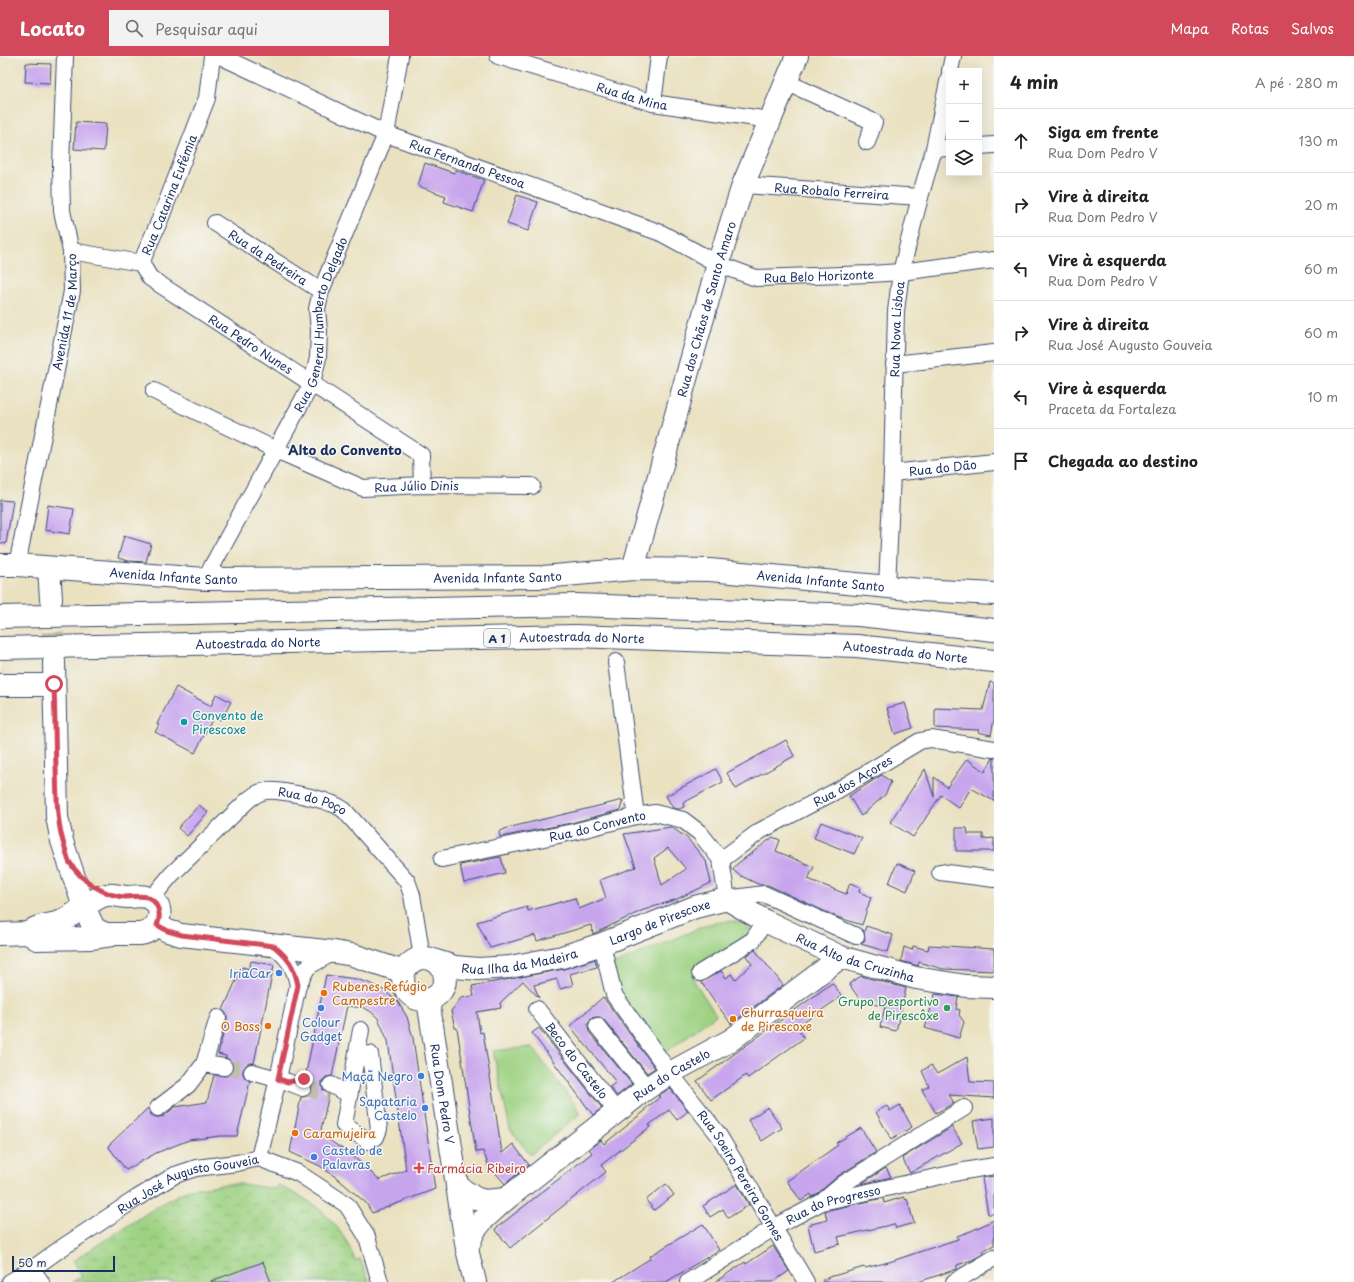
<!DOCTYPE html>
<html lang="pt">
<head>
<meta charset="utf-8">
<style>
  body { margin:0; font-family:"Playpen Sans",sans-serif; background:#f2f2f2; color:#222 }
  .controls { position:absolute; right:12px; top:12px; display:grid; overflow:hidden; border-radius:0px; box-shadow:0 4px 16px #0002 }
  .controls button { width:36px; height:36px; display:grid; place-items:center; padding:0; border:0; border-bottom:1px solid #e0e0e0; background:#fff; color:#222; font:20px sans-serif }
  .scale { position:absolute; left:12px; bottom:10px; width:103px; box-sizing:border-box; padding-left:4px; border:2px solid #1b2f5e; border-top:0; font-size:11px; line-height:14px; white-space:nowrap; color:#1b2f5e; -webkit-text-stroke:3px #f6f6f2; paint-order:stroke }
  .stop { position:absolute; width:12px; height:12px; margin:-9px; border:3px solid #d1495b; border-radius:50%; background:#fff }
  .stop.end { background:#d1495b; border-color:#fff; box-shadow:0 1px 4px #0008 }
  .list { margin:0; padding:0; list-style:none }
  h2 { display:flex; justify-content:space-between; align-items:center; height:52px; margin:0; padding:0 16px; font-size:17px }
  h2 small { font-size:13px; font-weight:400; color:#767676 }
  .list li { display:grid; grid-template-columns:26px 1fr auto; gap:12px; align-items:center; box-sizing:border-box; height:64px; padding:0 16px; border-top:1px solid #e0e0e0 }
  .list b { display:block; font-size:15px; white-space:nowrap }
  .list p { margin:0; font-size:13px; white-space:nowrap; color:#767676 }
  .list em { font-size:13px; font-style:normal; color:#767676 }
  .icon { flex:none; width:22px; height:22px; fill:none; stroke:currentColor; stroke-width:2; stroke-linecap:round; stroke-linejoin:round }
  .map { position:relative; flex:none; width:994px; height:1226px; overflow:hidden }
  header { display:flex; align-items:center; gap:24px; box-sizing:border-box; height:56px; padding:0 20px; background:#d1495b; color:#fff }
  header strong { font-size:19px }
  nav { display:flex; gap:22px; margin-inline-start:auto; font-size:14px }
  .search { width:280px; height:36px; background:#f2f2f2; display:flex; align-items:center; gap:10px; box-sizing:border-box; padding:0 14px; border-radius:0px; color:#767676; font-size:15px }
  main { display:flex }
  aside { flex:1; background:#fff }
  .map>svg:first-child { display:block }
</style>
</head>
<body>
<header>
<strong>Locato</strong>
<div class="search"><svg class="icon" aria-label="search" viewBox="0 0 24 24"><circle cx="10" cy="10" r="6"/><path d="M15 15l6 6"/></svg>Pesquisar aqui</div>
<nav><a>Mapa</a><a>Rotas</a><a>Salvos</a></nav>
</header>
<main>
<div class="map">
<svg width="994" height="1226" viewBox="0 0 994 1226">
  <defs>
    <pattern id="park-crowns" width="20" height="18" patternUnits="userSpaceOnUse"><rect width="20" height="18" fill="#9ed282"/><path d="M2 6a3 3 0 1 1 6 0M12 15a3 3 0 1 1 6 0" fill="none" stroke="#80ab6e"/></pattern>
  </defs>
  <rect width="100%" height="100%" fill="#f6f6f2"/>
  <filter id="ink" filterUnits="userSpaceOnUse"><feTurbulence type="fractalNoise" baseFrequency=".025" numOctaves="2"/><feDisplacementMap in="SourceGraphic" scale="8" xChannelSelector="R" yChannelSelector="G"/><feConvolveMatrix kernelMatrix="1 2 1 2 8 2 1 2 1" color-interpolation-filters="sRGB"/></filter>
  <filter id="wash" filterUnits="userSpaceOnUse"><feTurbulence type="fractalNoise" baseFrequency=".012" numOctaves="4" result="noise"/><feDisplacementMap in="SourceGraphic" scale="16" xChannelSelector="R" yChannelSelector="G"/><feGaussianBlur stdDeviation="0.9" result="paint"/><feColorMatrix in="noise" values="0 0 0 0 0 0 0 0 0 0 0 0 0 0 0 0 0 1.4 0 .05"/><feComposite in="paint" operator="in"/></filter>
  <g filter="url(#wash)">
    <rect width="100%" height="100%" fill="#eae1c0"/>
    <path fill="url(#park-crowns)" stroke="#5c8070" d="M226 1128H241L276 1133 277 1129C315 1145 340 1165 355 1204L360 1203 369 1226H72L82 1220 73 1205 161 1148 189 1133Z"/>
    <path fill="#9ed282" stroke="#5c8070" d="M728 865 750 868 748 882 694 917 693 923 716 959 663 998 619 935 612 909 709 868Z
      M531 991 533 992 581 1057 530 1099 510 1073 493 995Z"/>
    <g id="blocks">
      <path fill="#c8a6ee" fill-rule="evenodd" d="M26 7 51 8 50 27 25 26Z
        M76 66 106 68 104 95 74 93Z
        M425 107 454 117 455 114 484 124 473 156 444 146 446 140 418 130Z
        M517 139 538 146 528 175 507 168Z
        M0 444 13 445 6 488 0 487Z
        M48 449 74 453 70 478 45 474Z
        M124 480 151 488 146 506 129 505 118 502Z
        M990 626 994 627V664L991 679 978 676 979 674 935 672V652L983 654Z
        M176 631 211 650 216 638 231 646 221 664 214 660 195 697 155 676 159 669 157 668Z
        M905 647 913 672 895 678 887 652Z
        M786 684 794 700 736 733 727 717Z
        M993 702H994V745L971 732 959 752 941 739 913 781 890 766 925 713 934 741V721L947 731 967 703 985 716Z
        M716 713 723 726 683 747 684 751 679 753 673 752 666 740Z
        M882 719 891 726 885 739 861 760 849 740Z
        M623 744 620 754 571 767 500 781 499 776 507 772Z
        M199 749 208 756 187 780 178 772Z
        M821 766 862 782 854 798 814 782Z
        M671 771 687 782 706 805 711 827 677 843 641 855 593 878 591 869 537 885 535 879 490 892 477 866 527 851 528 855 575 842 579 853 606 842 600 824 636 811 624 778ZM668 792 686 813 662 829 654 802Z
        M956 772H967L968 778H983V783L994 782V795H956Z
        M773 781 780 784 776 795 814 811 808 823 846 838 850 827 860 831 859 836 871 841 862 869 837 861 768 829H760L739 819 733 814 737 808Z
        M501 801 505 817 464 827 460 809Z
        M897 807 915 815 907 835 889 827Z
        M866 870 893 879 888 896 861 888 865 884 864 876Z
        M929 889 994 893V915L943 913 919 906 918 910 901 905 904 891 912 894 913 890 928 894Z
        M755 894 783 929 731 968 701 926 721 915 726 922 731 918 735 924 752 908 746 900Z
        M595 903 597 911 570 918 573 929 560 933 557 923 534 929 539 942 523 925 500 947 501 952 477 956 480 977 483 976 502 1097 513 1088 529 1109 505 1128 488 1108 483 1095 476 1096 457 972H455L451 955 461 942 474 940 472 930 564 913Z
        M251 905 274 909 254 1007H249L246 1009 243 1014V1018L245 1022 250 1025 237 1080H220L189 1084 156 1097 126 1114 108 1090 148 1052 152 1061H159L164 1060 175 1051 207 1046 214 1019 227 1020 232 1017 233 1012V1007L230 1004 226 1002V1000L218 998 227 964V959L223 954 242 911 249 913Z
        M326 919 356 923 369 927 385 935 398 946 407 961 413 982 435 1133 372 1157 366 1147 337 1122 320 1110 290 1096 301 1041 309 1040 312 1035V1030L311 1026 305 1022ZM347 950 364 952 370 955 378 962 388 985 406 1114 379 1124 354 1101 320 1078 329 1038 323 1034 322 1029V1025L326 1021 332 1020Z
        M861 920 906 932 896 975 880 971 885 951 866 946 863 948 849 928Z
        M832 927 842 940 797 971 804 982 748 1022 746 1019 711 1044 697 1025Z
        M935 938 958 941 956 953 960 954 959 959 964 966 959 982 925 972Z
        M603 941 655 1012 647 1017 604 964 600 961H596L591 962 588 967V971L589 976 632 1028 617 1040 610 1031 616 1026 570 970Z
        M539 972 602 1052 593 1059 532 977Z
        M967 1001 970 1026 994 1027V1042L949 1039 954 1047 936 1057 922 1034 929 1030 922 1015 931 1009 937 1018Z
        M670 1032 688 1055 677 1064 669 1054 649 1069 651 1070 636 1082 601 1109 606 1116 510 1192 495 1173 592 1097 589 1093 601 1084 604 1088 628 1069V1068L645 1055 644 1054 660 1041 658 1040Z
        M900 1049 912 1071 891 1083 876 1056 887 1050 890 1055Z
        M768 1051 782 1072 762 1085 748 1064Z
        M994 1062V1091L978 1093 973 1065Z
        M952 1071 962 1087 910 1117 902 1102Z
        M861 1072 876 1096 838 1120 817 1138 812 1141 811 1138 801 1145 787 1125 838 1089 836 1087Z
        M886 1112 891 1121 861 1128Z
        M994 1120V1158H988L982 1122Z
        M666 1128 674 1139 654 1154 646 1144Z
        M737 1128 749 1149 728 1162 723 1153 710 1161 703 1150Z
        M904 1141 906 1144 907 1143 914 1167 896 1172 894 1168 838 1181 840 1188 814 1195 808 1169 827 1164 825 1155 883 1142 884 1147Z
        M994 1164V1189L982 1195 983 1198 972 1204 957 1209V1213L918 1226H823V1223L864 1211 865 1212 889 1206 958 1183 957 1180 971 1175Z
        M703 1168 719 1194 666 1226H613L651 1202 650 1200Z
        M773 1190 789 1215 773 1226H715L745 1206 746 1208Z
        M263 1206 271 1226H211V1225Z"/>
    </g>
  </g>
  <g filter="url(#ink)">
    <use href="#blocks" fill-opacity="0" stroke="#3a4a6d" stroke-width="1"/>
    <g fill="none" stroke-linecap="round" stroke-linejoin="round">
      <path stroke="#c1bdac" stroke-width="16" stroke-dasharray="16 8" stroke-linecap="butt" d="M224 1011 252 1016
        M303 1032 329 1037"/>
      <path stroke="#c1bdac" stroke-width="22" stroke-dasharray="22 11" stroke-linecap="butt" d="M51 543 54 606"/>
      <g stroke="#3a4a6d" stroke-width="18">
        <g id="street">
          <path id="s1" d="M220 0 386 78 661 177 718 208 756 222 870 218 901 216 994 204"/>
          <path id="s2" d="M498 0 653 47 770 64"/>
          <path d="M950 15 953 0"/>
          <path d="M786 26 874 66 867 86"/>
          <path d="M653 47 659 0"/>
          <path d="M979 90 994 89"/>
          <path d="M934 93 949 92"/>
          <path id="s3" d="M743 129 920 141"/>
          <path id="s4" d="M215 167 321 235"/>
          <path id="s5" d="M71 195 141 207 161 161 207 42 212 0"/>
          <path id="s6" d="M141 207 150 222 421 399 422 429"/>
          <path d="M894 308 994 297"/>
          <path id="s7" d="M154 335 276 394 363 432 422 429 532 430"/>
          <path id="s8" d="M892 417 994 406"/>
          <path id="s9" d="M17 509 72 235 71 195 62 155 61 109 65 0"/>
          <path id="s10" d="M205 523 312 327 318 302 319 275 317 253 321 235 386 78 400 0"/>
          <path id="s11" d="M887 531 892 417 896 255 901 216 920 141 934 93 949 21"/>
          <path d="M616 606 636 760"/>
          <path id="s12" d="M442 803 573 776 636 760 655 757 683 764 700 777 721 804 727 843 764 838 856 880"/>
          <path id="s13" d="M721 804 760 775 838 734 920 685 931 683 994 693"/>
          <path d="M940 816 994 823"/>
          <path id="s14" d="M151 843 171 819 247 745C253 740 258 736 266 735 279 733 318 742 330 747 335 748 339 751 344 754L407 825 412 839 422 901"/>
          <path id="s15" d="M602 888 614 939 670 1017 718 1078 806 1226"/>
          <path d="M274 890C289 903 294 910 298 929"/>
          <path d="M700 917 753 884 765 865"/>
          <path id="s16" d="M537 953 617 1056"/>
          <path d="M218 962 204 1008 224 1011"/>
          <path d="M597 970 647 1032"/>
          <path d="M361 974 344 1069 368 1085 376 1081 379 1073 370 998"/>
          <path d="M252 1016 288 1026 303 1032"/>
          <path d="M331 1029 349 1038"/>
          <path d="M158 1052 188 1029 204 1008"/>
          <path d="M259 1102 298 1117 347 1149 367 1181 380 1226"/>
          <path d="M824 1144 843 1128 964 1052"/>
          <path d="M32 1213 41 1226"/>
          <path id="s17" d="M10 1226 32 1213 60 1193 137 1142 175 1119 196 1112 237 1107 259 1102 278 1023 298 929 307 912 311 909 334 896"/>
          <path id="s18" d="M688 1226 773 1172 822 1146 964 1115 994 1110"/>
          <path d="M954 1226 994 1202"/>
        </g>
      </g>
      <g stroke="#3a4a6d" stroke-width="24">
        <g id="secondary">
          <path id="s19" d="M0 509H17L205 523 543 521 633 513 710 514 920 534 994 538"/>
          <path d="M49 512 51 543"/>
          <path id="s20" d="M633 513 718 208 743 129 797 0"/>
          <path d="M0 629H54"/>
          <path d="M157 869 168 875 181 879 334 896 353 899 404 916"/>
          <path d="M28 877C31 876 33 873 36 872 44 868 54 869 62 865 73 860 96 840 107 839 114 838 121 841 128 841 134 841 140 839 146 841 168 847 161 876 140 878H106L97 874 94 872 84 851 62 785 57 761 54 606"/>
          <path d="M0 878 28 877"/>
          <path d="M31 879 37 883 91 882 112 879"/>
          <circle cx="424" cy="923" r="21"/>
          <path id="s21" d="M436 905 455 911 479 913 510 911 562 901 602 888 695 851 727 843 765 865 841 901 916 922 966 930 994 931"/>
          <path id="s22" d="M428 944 467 1193 475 1226"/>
          <path d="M457 1130 475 1142 485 1145 506 1143"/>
          <path id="s23" d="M467 1193 474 1175 483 1164 506 1143 643 1035 670 1017 731 984 841 901"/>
        </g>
      </g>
      <g stroke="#3a4a6d" stroke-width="24">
        <g id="highway">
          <path d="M0 561 576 549 859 559 994 574"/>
          <path id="s24" d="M0 592 575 580 857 590 994 605"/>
        </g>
      </g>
      <use href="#street" stroke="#fff" stroke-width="16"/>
      <use href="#secondary" stroke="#fff" stroke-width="22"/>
      <use href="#highway" stroke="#fff" stroke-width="22"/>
    </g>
  </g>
  <g fill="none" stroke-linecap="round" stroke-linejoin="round" filter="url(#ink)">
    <path stroke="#d1495b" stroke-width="5" d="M54 628C55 656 55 684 56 711 57 740 56 768 66 795 67 799 68 804 70 807 82 825 104 840 126 841 133 841 140 839 147 841 158 845 162 859 157 869L168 875 182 879 274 890C289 903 294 910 298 929L278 1023 288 1026 304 1023"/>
  </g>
  <circle fill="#0f9aa8" stroke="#f6f6f2" stroke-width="1.5" cx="184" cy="666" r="4"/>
  <g fill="#3f7fe0" stroke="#f6f6f2" stroke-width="1.5">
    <circle cx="279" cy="917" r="4"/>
    <circle cx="321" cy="952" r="4"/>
    <circle cx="421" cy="1020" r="4"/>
    <circle cx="425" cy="1052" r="4"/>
    <circle cx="314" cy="1101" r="4"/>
  </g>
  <g fill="#e8710a" stroke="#f6f6f2" stroke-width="1.5">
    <circle cx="324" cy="937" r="4"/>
    <circle cx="733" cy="963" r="4"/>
    <circle cx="268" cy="970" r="4"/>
    <circle cx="295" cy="1077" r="4"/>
  </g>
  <circle fill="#2e9e5b" stroke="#f6f6f2" stroke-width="1.5" cx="947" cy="952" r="4"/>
  <path fill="#e0444e" stroke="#f6f6f2" stroke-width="1.5" d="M417 1106h4v4h4v4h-4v4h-4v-4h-4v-4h4z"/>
  <g text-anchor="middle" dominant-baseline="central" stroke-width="3" stroke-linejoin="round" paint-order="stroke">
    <rect fill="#f6f6f2" stroke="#5d6b8a" stroke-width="1" x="484" y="573" width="26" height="18" rx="3"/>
    <g font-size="11" font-weight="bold" fill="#1b2f5e">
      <text x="497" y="582">A 1</text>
    </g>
    <g font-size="12" fill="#1b2f5e" stroke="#f6f6f2">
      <text stroke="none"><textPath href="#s2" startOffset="140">Rua da Mina</textPath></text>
      <text stroke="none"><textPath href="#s1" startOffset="270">Rua Fernando Pessoa</textPath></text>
      <text stroke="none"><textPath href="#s3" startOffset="89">Rua Robalo Ferreira</textPath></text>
      <text stroke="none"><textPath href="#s5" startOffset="145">Rua Catarina Eufémia</textPath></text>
      <text stroke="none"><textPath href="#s4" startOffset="63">Rua da Pedreira</textPath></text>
      <text stroke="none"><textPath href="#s1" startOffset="644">Rua Belo Horizonte</textPath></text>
      <text stroke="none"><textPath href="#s20" startOffset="270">Rua dos Chãos de Santo Amaro</textPath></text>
      <text stroke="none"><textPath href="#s9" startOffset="258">Avenida 11 de Março</textPath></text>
      <text stroke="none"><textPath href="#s10" startOffset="283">Rua General Humberto Delgado</textPath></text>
      <text stroke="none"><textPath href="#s11" startOffset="258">Rua Nova Lisboa</textPath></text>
      <text stroke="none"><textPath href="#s6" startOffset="138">Rua Pedro Nunes</textPath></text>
      <text stroke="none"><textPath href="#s8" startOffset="51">Rua do Dão</textPath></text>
      <text stroke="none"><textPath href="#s7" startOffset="284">Rua Júlio Dinis</textPath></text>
      <text stroke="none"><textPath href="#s19" startOffset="174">Avenida Infante Santo</textPath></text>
      <text stroke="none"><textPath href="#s19" startOffset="498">Avenida Infante Santo</textPath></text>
      <text stroke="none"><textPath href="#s19" startOffset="822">Avenida Infante Santo</textPath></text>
      <text stroke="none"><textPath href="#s24" startOffset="582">Autoestrada do Norte</textPath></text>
      <text stroke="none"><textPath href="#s24" startOffset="258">Autoestrada do Norte</textPath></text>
      <text stroke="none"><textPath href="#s24" startOffset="906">Autoestrada do Norte</textPath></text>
      <text stroke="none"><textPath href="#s13" startOffset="154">Rua dos Açores</textPath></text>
      <text stroke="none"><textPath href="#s14" startOffset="207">Rua do Poço</textPath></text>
      <text stroke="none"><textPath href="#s12" startOffset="159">Rua do Convento</textPath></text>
      <text stroke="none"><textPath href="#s21" startOffset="232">Largo de Pirescoxe</textPath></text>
      <text stroke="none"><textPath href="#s21" startOffset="445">Rua Alto da Cruzinha</textPath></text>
      <text stroke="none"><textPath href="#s21" startOffset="85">Rua Ilha da Madeira</textPath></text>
      <text stroke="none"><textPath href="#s16" startOffset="65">Beco do Castelo</textPath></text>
      <text stroke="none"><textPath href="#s23" startOffset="272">Rua do Castelo</textPath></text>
      <text stroke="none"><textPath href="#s22" startOffset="95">Rua Dom Pedro V</textPath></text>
      <text stroke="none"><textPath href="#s15" startOffset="273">Rua Soeiro Pereira Gomes</textPath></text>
      <text stroke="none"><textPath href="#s17" startOffset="206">Rua José Augusto Gouveia</textPath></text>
      <text stroke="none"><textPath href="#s18" startOffset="166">Rua do Progresso</textPath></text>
    </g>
    <g font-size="12" fill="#0d838f" stroke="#f6f6f2" text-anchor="start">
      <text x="192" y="659">Convento de<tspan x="192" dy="14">Pirescoxe</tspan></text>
    </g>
    <g font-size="12" fill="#366cbe" stroke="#f6f6f2" text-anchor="end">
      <text x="271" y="917">IriaCar</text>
      <text x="321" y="966" text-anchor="middle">Colour<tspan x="321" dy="14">Gadget</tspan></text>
      <text x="413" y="1020">Maçã Negro</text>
      <text x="417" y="1045">Sapataria<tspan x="417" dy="14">Castelo</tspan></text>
      <text x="322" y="1094" text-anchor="start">Castelo de<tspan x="322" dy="14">Palavras</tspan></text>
    </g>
    <g font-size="12" fill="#c56008" stroke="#f6f6f2" text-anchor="start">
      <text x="332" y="930">Rubenes Refúgio<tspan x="332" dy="14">Campestre</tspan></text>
      <text x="741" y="956">Churrasqueira<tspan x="741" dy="14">de Pirescoxe</tspan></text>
      <text x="260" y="970" text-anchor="end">O Boss</text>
      <text x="303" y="1077">Caramujeira</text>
    </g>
    <g font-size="12" fill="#27864d" stroke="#f6f6f2" text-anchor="end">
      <text x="939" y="945">Grupo Desportivo<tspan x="939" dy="14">de Pirescôxe</tspan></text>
    </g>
    <g font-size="12" fill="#be3a42" stroke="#f6f6f2" text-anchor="start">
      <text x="427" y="1112">Farmácia Ribeiro</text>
    </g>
    <g font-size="13" font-weight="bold" fill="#1b2f5e" stroke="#f6f6f2">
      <text x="345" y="393">Alto do Convento</text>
    </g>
  </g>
</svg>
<div class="controls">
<button>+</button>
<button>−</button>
<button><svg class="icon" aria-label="layers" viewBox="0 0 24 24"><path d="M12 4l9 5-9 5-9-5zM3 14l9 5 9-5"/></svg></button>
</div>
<div class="scale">50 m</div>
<div class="stop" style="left:54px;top:628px"></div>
<div class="stop end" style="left:304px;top:1023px"></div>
</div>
<aside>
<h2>4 min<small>A pé · 280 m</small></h2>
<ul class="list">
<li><svg class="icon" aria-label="ahead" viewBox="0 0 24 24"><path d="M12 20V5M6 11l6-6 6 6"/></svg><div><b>Siga em frente</b><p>Rua Dom Pedro V</p></div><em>130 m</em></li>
<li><svg class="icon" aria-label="right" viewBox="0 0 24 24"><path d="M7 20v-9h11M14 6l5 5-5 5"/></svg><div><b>Vire à direita</b><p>Rua Dom Pedro V</p></div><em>20 m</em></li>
<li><svg class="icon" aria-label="left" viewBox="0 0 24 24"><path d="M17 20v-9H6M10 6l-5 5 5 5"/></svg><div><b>Vire à esquerda</b><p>Rua Dom Pedro V</p></div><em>60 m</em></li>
<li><svg class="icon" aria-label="right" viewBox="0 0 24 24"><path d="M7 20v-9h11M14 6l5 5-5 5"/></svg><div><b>Vire à direita</b><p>Rua José Augusto Gouveia</p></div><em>60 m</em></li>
<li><svg class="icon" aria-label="left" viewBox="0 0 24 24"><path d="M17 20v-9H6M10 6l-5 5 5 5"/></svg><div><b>Vire à esquerda</b><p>Praceta da Fortaleza</p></div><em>10 m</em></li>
<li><svg class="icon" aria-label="arrive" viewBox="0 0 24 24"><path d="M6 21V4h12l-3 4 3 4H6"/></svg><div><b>Chegada ao destino</b></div></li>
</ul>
</aside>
</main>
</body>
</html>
